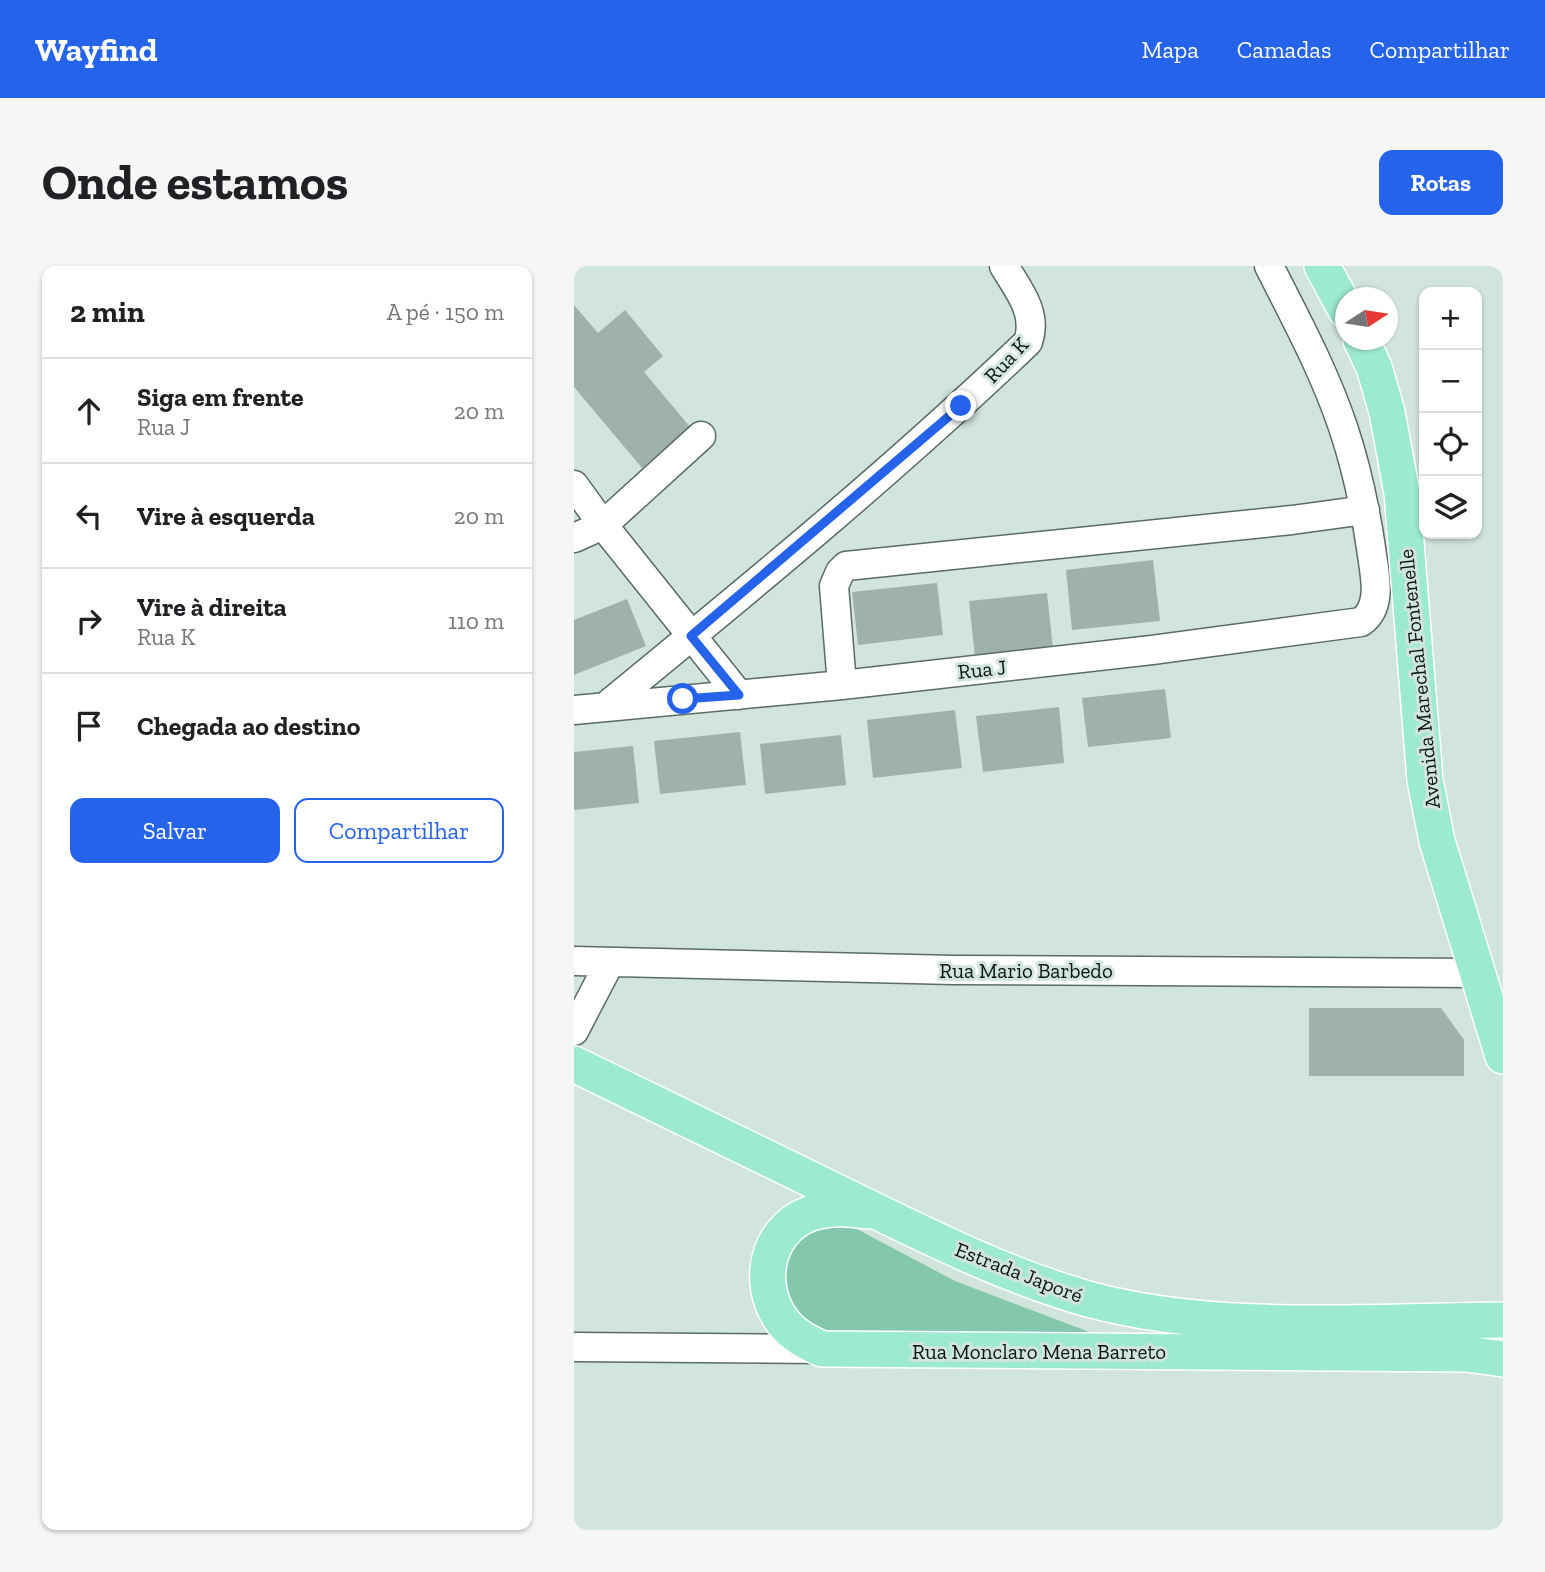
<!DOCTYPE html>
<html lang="pt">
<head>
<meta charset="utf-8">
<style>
  body { margin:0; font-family:"Zilla Slab",serif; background:#f6f6f6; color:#202124 }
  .controls { position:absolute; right:21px; top:21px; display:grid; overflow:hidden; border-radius:14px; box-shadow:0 2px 5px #0004 }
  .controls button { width:63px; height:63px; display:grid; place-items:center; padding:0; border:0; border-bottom:2px solid #e0e0e0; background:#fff; color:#202124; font:35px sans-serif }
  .compass { position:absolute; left:761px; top:21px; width:63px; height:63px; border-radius:50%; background:#fff; box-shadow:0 2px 5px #0004; rotate:78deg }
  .stop { position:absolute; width:21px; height:21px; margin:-16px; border:5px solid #2563eb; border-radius:50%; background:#fff }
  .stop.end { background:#2563eb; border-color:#fff; box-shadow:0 2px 7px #0008 }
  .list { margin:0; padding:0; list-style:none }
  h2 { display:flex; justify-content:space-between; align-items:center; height:91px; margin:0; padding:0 28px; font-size:30px }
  h2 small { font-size:23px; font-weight:400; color:#757577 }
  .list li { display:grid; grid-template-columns:46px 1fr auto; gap:21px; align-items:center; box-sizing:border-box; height:105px; padding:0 28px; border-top:2px solid #e0e0e0 }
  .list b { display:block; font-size:26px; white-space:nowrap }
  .list p { margin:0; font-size:23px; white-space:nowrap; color:#757577 }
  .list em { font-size:23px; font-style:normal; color:#757577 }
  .actions { display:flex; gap:14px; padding:21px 28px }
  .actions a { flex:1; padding:16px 0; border:2px solid #2563eb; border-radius:14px; text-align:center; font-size:24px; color:#2563eb }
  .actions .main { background:#2563eb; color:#fff }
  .icon { flex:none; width:38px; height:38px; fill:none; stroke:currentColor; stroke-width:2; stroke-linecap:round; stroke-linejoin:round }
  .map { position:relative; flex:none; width:929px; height:1264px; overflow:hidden; border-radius:14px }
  header { display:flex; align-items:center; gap:42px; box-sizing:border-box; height:98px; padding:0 35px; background:#2563eb; color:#fff }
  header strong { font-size:33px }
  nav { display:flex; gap:38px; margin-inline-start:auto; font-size:24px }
  .intro { display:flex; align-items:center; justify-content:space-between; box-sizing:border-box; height:168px; padding:0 42px }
  h1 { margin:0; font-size:49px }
  .button { padding:18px 32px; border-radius:14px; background:#2563eb; color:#fff; font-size:24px; font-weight:700 }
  main { display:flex; gap:42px; padding:0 42px }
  aside { flex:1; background:#fff; border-radius:14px; box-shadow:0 2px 5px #0004 }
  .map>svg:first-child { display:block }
</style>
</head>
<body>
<header>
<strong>Wayfind</strong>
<nav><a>Mapa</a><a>Camadas</a><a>Compartilhar</a></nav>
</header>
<div class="intro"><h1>Onde estamos</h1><a class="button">Rotas</a></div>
<main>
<aside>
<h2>2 min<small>A pé · 150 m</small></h2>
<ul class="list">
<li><svg class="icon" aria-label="ahead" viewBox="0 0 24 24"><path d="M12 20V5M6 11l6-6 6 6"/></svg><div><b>Siga em frente</b><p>Rua J</p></div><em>20 m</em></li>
<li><svg class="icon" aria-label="left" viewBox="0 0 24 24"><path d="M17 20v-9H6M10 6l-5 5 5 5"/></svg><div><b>Vire à esquerda</b></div><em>20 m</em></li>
<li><svg class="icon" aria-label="right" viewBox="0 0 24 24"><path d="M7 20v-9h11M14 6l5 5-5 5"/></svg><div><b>Vire à direita</b><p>Rua K</p></div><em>110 m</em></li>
<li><svg class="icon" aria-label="arrive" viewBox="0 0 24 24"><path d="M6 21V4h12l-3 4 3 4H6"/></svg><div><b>Chegada ao destino</b></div></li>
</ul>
<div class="actions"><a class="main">Salvar</a><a>Compartilhar</a></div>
</aside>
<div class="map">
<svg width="929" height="1264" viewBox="0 0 929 1264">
  <rect width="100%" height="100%" fill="#d1e5dc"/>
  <path fill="#83c8ad" d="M254 958 279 961 381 1015 518 1067 303 1071 252 1069 215 1044 208 994 222 970Z"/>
  <path fill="#9fb2aa" d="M0 39 24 67 51 44 89 90 70 106 117 162 68 202 0 121Z
    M579 294 586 355 498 364 492 304Z
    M363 317 369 369 284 379 278 326Z
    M473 327 479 382 401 391 395 335Z
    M53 333 72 380 0 409V354Z
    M591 423 597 472 514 481 508 432Z
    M485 441 490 497 409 506 402 450Z
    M381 444 388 502 299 512 293 454Z
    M166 466 172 519 86 528 80 475Z
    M267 469 272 519 191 528 186 478Z
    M59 480 65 537 0 544V486Z
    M735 742H867L890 774V810H735Z"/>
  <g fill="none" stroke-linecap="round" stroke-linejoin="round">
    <g stroke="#5a6c65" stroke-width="31">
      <path id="minor" d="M127 170 29 259 165 429
        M0 219 29 259 0 272
        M268 419 260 320 266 306 272 300 718 254 791 244
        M31 441C175 323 319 205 454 76 464 47 445 25 430 0
        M0 444 268 419 578 384 787 356C810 340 800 306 797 282 791 241 782 200 769 161 750 105 722 53 695 0
        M0 695 380 704 903 707
        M0 765 36 696
        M0 1081 248 1083"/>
    </g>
    <g stroke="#fff" stroke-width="38">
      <path id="major" d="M748 0 772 44
        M787 74 800 101 813 146 828 227 851 514 863 575 929 790
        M0 798C90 842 180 886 271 930 349 968 429 1009 514 1033 641 1068 797 1055 929 1054
        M293 945C277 943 261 941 245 945 194 956 179 1016 209 1056 220 1070 233 1076 248 1083L893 1088 929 1093"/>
    </g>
    <use href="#minor" stroke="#fff" stroke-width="28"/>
    <use href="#major" stroke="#9cead0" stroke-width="35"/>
  </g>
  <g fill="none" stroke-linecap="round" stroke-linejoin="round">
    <path stroke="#2563eb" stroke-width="9" d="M109 433 165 429 117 370 387 140"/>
  </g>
  <g text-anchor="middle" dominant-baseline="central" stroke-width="6" stroke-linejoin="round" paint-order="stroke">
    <g font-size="21" fill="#0d1411" stroke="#d1e5dc">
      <text transform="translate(432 94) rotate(-47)">Rua K</text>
      <text transform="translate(408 403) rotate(-6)">Rua J</text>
      <text transform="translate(845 413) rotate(-96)">Avenida Marechal Fontenelle</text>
      <text x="452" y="704">Rua Mario Barbedo</text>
      <text transform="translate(445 1006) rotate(21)">Estrada Japoré</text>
      <text x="465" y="1085">Rua Monclaro Mena Barreto</text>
    </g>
  </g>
</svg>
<div class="controls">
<button>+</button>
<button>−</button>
<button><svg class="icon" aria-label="locate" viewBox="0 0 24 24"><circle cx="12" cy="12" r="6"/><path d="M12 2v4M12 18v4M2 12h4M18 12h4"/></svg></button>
<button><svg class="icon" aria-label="layers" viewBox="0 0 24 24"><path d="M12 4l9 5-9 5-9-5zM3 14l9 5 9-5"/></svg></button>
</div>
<svg class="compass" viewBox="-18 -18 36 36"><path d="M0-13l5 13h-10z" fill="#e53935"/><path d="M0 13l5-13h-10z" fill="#757577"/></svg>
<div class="stop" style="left:109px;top:433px"></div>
<div class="stop end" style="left:387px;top:140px"></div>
</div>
</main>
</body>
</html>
